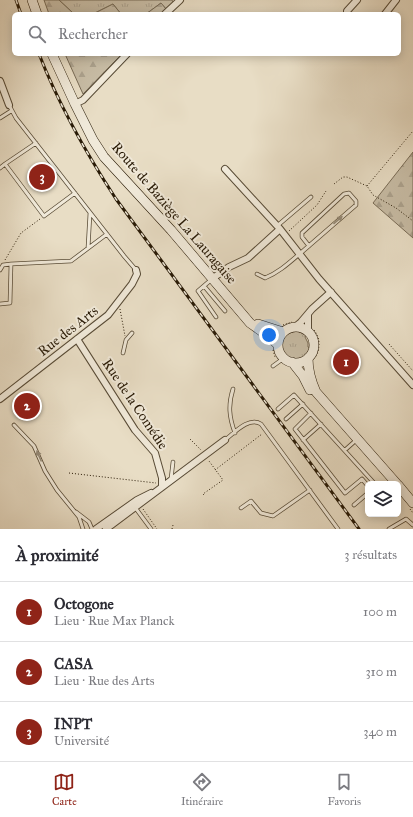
<!DOCTYPE html>
<html lang="fr">
<head>
<meta charset="utf-8">
<style>
  body { margin:0; font-family:"IM FELL Great Primer",serif; background:#f2f2f3; color:#2b2b33 }
  .controls { position:absolute; right:12px; bottom:12px; display:grid; overflow:hidden; border-radius:6px; box-shadow:0 2px 10px #0003 }
  .controls button { width:36px; height:36px; display:grid; place-items:center; padding:0; border:0; border-bottom:1px solid #e1e1e2; background:#fff; color:#2b2b33; font:20px sans-serif }
  .you { position:absolute; left:269px; top:335px; width:14px; height:14px; margin:-10px; border:3px solid #fff; border-radius:50%; background:#1a73e8; box-shadow:0 0 0 6px #1a73e833 }
  .badge { display:grid; place-items:center; width:26px; height:26px; border-radius:50%; background:#8f2418; color:#fff; font-size:13px; font-weight:700 }
  .pin { position:absolute; translate:-50% -50%; border:2px solid #fff; box-shadow:0 1px 4px #0006 }
  .list { margin:0; padding:0; list-style:none }
  h2 { display:flex; justify-content:space-between; align-items:center; height:52px; margin:0; padding:0 16px; font-size:17px }
  h2 small { font-size:13px; font-weight:400; color:#7c7c81 }
  .list li { display:grid; grid-template-columns:26px 1fr auto; gap:12px; align-items:center; box-sizing:border-box; height:60px; padding:0 16px; border-top:1px solid #e1e1e2 }
  .list b { display:block; font-size:15px; white-space:nowrap }
  .list p { margin:0; font-size:13px; white-space:nowrap; color:#7c7c81 }
  .list em { font-size:13px; font-style:normal; color:#7c7c81 }
  .icon { flex:none; width:22px; height:22px; fill:none; stroke:currentColor; stroke-width:2; stroke-linecap:round; stroke-linejoin:round }
  .map { position:relative; flex:none; width:413px; height:529px; overflow:hidden }
  .search { position:absolute; background:#fff; box-shadow:0 2px 10px #0003; left:12px; right:12px; top:12px; height:44px; display:flex; align-items:center; gap:10px; box-sizing:border-box; padding:0 14px; border-radius:6px; color:#7c7c81; font-size:15px }
  .sheet { height:232px; background:#fff }
  nav { display:flex; justify-content:space-around; align-items:center; box-sizing:border-box; height:56px; border-top:1px solid #e1e1e2; background:#fff; font-size:11px; color:#7c7c81 }
  nav a { display:grid; justify-items:center; gap:2px }
  nav .on { color:#8f2418 }
  .map>svg:first-child { display:block }
</style>
</head>
<body>
<div class="map">
<svg width="413" height="529" viewBox="0 0 413 529">
  <defs>
    <pattern id="grass-tufts" width="24" height="20" patternUnits="userSpaceOnUse"><rect width="24" height="20" fill="#c7bca5"/><path d="M3 7l-1-3M5 7V3M7 7l1-3M15 17l-1-3M17 17v-4M19 17l1-3" fill="none" stroke="#aba18d"/></pattern>
    <pattern id="forest-firs" width="22" height="20" patternUnits="userSpaceOnUse"><rect width="22" height="20" fill="#c7bca5"/><path d="M5 1l3.5 6h-7zM16 11l3.5 6h-7z" fill="#aba18d"/></pattern>
  </defs>
  <rect width="100%" height="100%" fill="#e8ddc5"/>
  <filter id="stains"><feTurbulence type="fractalNoise" baseFrequency=".005" numOctaves="4"/><feColorMatrix values="0 0 0 0 .2 0 0 0 0 .09 0 0 0 0 .02 0 0 0 .5 -.17"/></filter>
  <radialGradient id="worn" r=".72"><stop offset=".6" stop-color="#630" stop-opacity="0"/><stop offset="1" stop-color="#630" stop-opacity=".3"/></radialGradient>
  <path fill="url(#grass-tufts)" stroke="#786b56" d="M59 0H172L173 2 166 9 161 3 146 14H121L113 4 93 14H74Z
    M297 331 306 335 305 337 308 343V347L310 348C303 365 283 362 281 344L286 334Z"/>
  <path fill="url(#forest-firs)" stroke="#786b56" d="M44 0H59L74 14H49Z
    M161 3 166 9 162 14H146Z
    M113 4 121 14H93Z
    M65 54H122L83 94Z
    M413 152V238L373 203Z"/>
  <g fill="none" stroke-linecap="round" stroke-linejoin="round">
    <g stroke="#584b36" stroke-width="4.5">
      <path id="lane" d="M9 105 16 118 124 256 136 270
        M0 118 11 111
        M36 143 5 164 44 216 75 193
        M0 168 5 164
        M277 226 311 197
        M88 248 90 213
        M0 270 3 265 11 264 71 261 107 234
        M257 274 265 278C280 272 291 261 303 251L356 205V201L349 193 344 194 302 233V237L309 246
        M212 279 198 291 216 317
        M204 286 225 311
        M0 304 10 303 11 264
        M123 353 126 340 132 333
        M273 366 284 358
        M233 389C228 405 229 417 235 433
        M278 409 294 395 375 484
        M311 413 295 429 345 493 362 479 368 486
        M286 419 303 404
        M14 425 34 446 45 471 57 490 79 517 83 529
        M225 440C234 433 249 416 261 424L338 529
        M303 440 321 424
        M345 450 354 442
        M171 479 173 462
        M354 505 368 493
        M134 506 151 529
        M241 508 251 501 261 513 273 516 310 490
        M76 512 89 522 92 529
        M389 529 406 519 413 525"/>
    </g>
    <g stroke="#584b36" stroke-width="8">
      <path id="street" d="M165 14 180 0
        M347 14V11L357 0
        M385 14 396 0
        M0 81 9 105
        M75 104 83 100 127 54
        M225 169 280 229 319 279 413 385
        M213 278 229 267 248 258 280 229
        M295 327 301 322 312 309 331 292
        M308 332V314
        M77 339 135 430 155 453 162 478V487
        M0 399 108 315 132 284 137 274 136 270
        M96 529 137 500 151 493
        M106 529 225 440"/>
    </g>
    <g stroke="#281a06" stroke-width="10">
      <path id="secondary" d="M32 0 37 14
        M52 54 75 104 93 140 104 157 171 230 250 323 271 338 278 345
        M258 324 283 332
        M278 345a18 18 0 1 1 36 0a18 18 0 1 1-36 0Z
        M308 358C308 370 311 381 316 392L397 484
        M292 362 303 376 310 390
        M398 485 413 503"/>
    </g>
    <path stroke="#281a06" stroke-width="1" stroke-dasharray="1 2" stroke-linecap="butt" d="M334 184 343 177H347L367 186 373 195 396 208 413 221
      M367 186 413 131
      M289 231 317 205 326 191
      M5 260 21 233 40 219
      M120 309 125 336
      M283 325 292 322
      M314 330C321 339 320 349 315 358
      M389 344 413 371
      M273 350 275 357
      M190 439 201 450
      M215 470 262 434
      M69 473 156 483
      M204 495 203 494 223 480 209 461
      M143 509 157 529
      M410 509 413 513
      M172 529 173 525"/>
    <use href="#lane" stroke="#f0e9d9" stroke-width="3"/>
    <use href="#street" stroke="#f0e9d9" stroke-width="6"/>
    <use href="#secondary" stroke="#f0e9d9" stroke-width="9"/>
    <g stroke="#281a06" stroke-width="3">
      <path id="rail" d="M16 0 21 14
        M39 54C59 105 86 153 116 199L359 529"/>
    </g>
    <use href="#rail" stroke="#f0e9d9" stroke-width="1.5" stroke-dasharray="4.5" stroke-linecap="butt"/>
  </g>
  <defs><path id="oneway-solid" d="M-6-.8H1V-3.2L6.5 0L1 3.2V.8H-6Z"/></defs>
  <g fill="#968c7a">
    <use href="#oneway-solid" transform="translate(338 220) rotate(-41)"/>
    <use href="#oneway-solid" transform="translate(39 456) rotate(-114)"/>
  </g>
  <g text-anchor="middle" dominant-baseline="central" stroke-width="4" stroke-linejoin="round" paint-order="stroke">
    <g font-size="14" fill="#281a06" stroke="#f0e9d9">
      <text transform="translate(174 213) rotate(49)">Route de Baziège La Lauragaise</text>
      <text transform="translate(68 331) rotate(-38)">Rue des Arts</text>
      <text transform="translate(135 404) rotate(56)">Rue de la Comédie</text>
    </g>
  </g>
  <rect width="100%" height="100%" filter="url(#stains)"/>
  <rect width="100%" height="100%" fill="url(#worn)"/>
</svg>
<div class="controls">
<button><svg class="icon" aria-label="layers" viewBox="0 0 24 24"><path d="M12 4l9 5-9 5-9-5zM3 14l9 5 9-5"/></svg></button>
</div>
<div class="you"></div>
<div class="pin badge" style="left:346px;top:362px">1</div>
<div class="pin badge" style="left:27px;top:406px">2</div>
<div class="pin badge" style="left:42px;top:177px">3</div>
<div class="search"><svg class="icon" aria-label="search" viewBox="0 0 24 24"><circle cx="10" cy="10" r="6"/><path d="M15 15l6 6"/></svg>Rechercher</div>
</div>
<section class="sheet">
<h2>À proximité<small>3 résultats</small></h2>
<ul class="list">
<li><span class="badge">1</span><div><b>Octogone</b><p>Lieu · Rue Max Planck</p></div><em>100 m</em></li>
<li><span class="badge">2</span><div><b>CASA</b><p>Lieu · Rue des Arts</p></div><em>310 m</em></li>
<li><span class="badge">3</span><div><b>INPT</b><p>Université</p></div><em>340 m</em></li>
</ul>
</section>
<nav>
<a class="on"><svg class="icon" aria-label="map" viewBox="0 0 24 24"><path d="M3 6l6-2 6 2 6-2v14l-6 2-6-2-6 2zM9 4v14M15 6v14"/></svg>Carte</a>
<a><svg class="icon" aria-label="directions" viewBox="0 0 24 24"><path d="M12 3l9 9-9 9-9-9zM9 14v-3h6M13 9l2 2-2 2"/></svg>Itinéraire</a>
<a><svg class="icon" aria-label="saved" viewBox="0 0 24 24"><path d="M7 4h10v16l-5-4-5 4z"/></svg>Favoris</a>
</nav>
</body>
</html>
